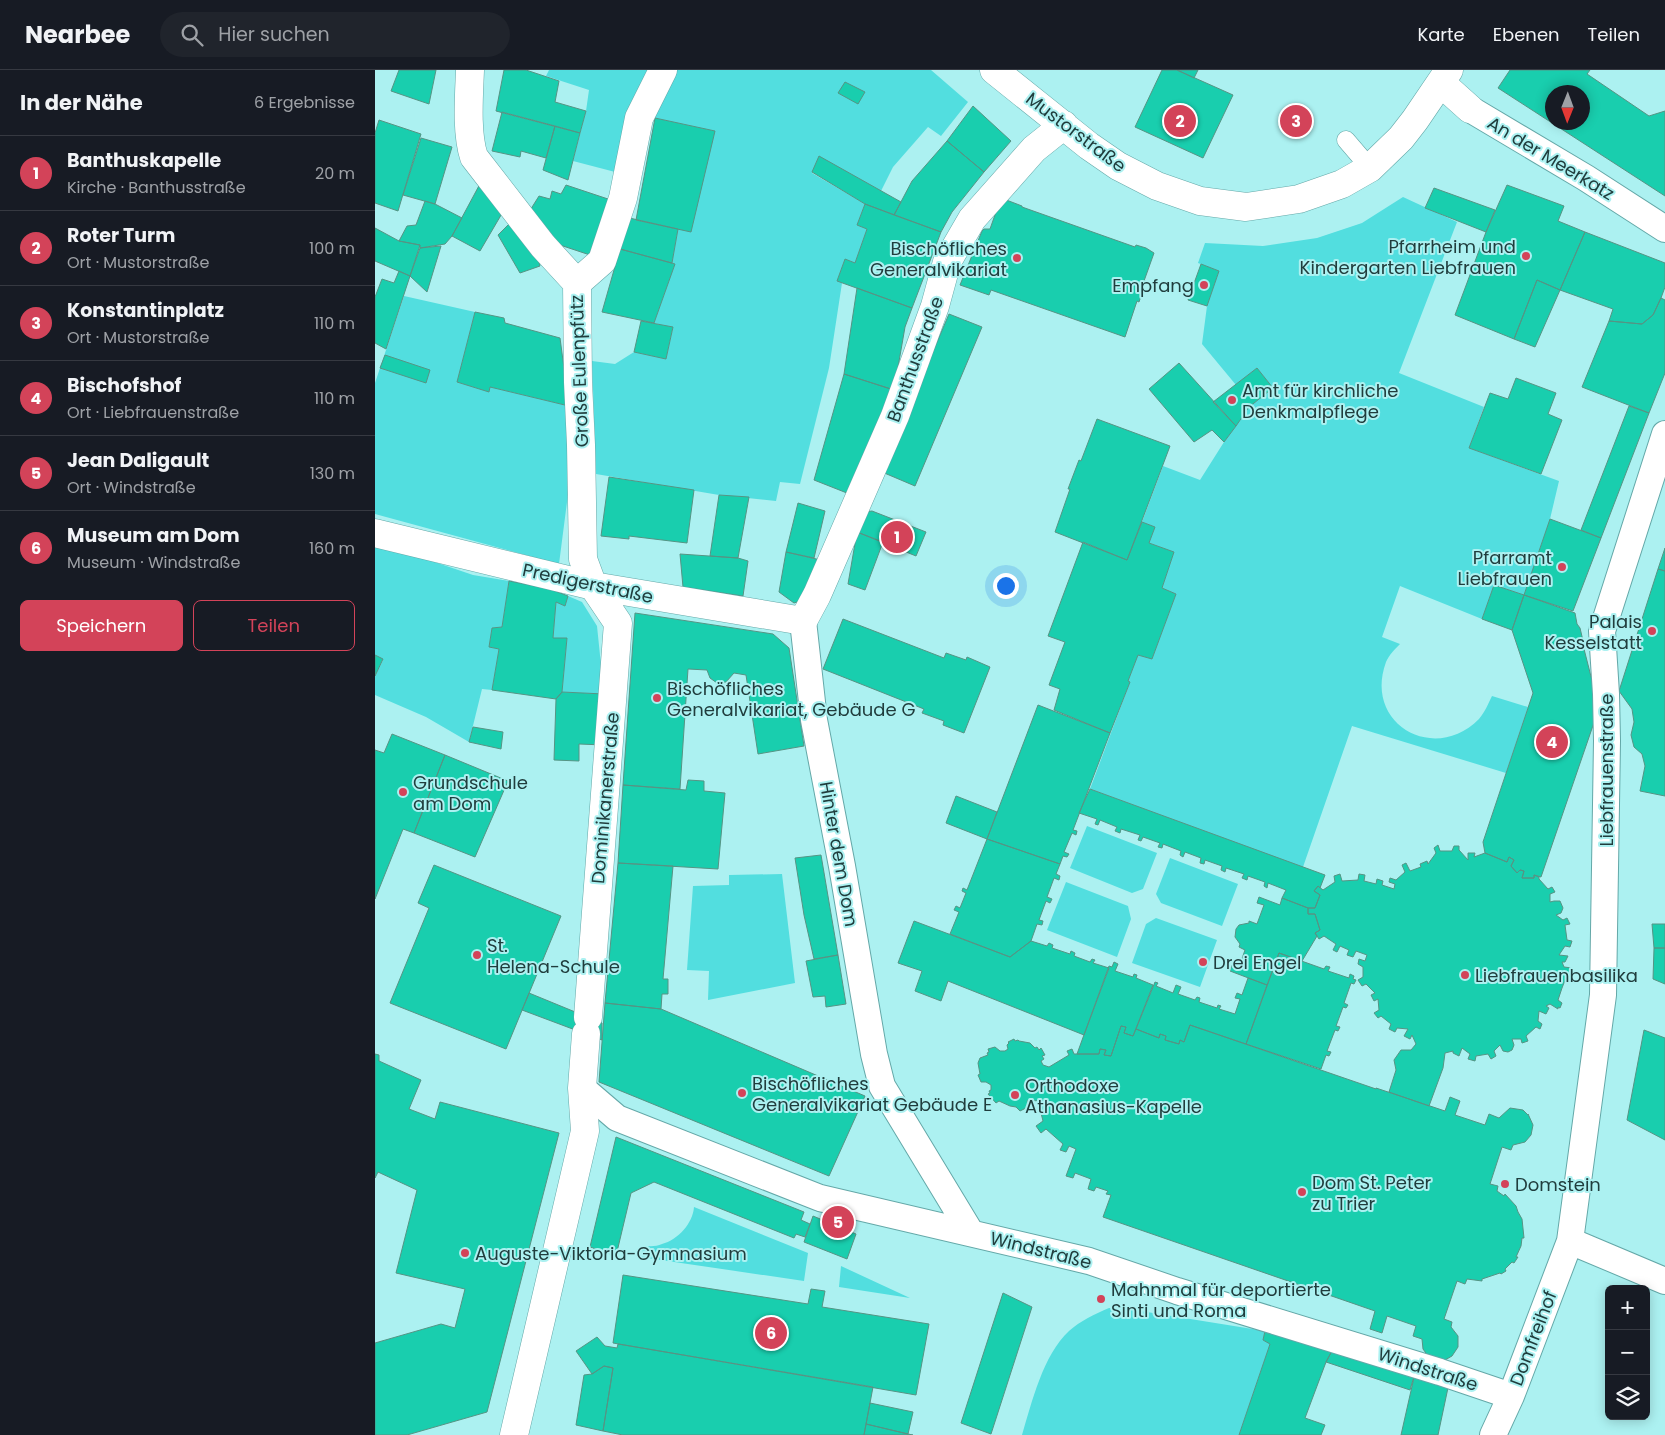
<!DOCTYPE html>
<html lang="de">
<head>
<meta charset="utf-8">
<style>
  body { margin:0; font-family:Poppins,sans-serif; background:#20242c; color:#f1f3f6 }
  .controls { position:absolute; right:15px; bottom:15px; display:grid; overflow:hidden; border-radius:8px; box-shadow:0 2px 12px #0003 }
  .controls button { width:45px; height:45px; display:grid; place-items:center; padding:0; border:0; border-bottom:1px solid #363941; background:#171b24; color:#f1f3f6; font:25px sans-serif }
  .compass { position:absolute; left:1170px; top:15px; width:45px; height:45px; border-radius:50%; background:#171b24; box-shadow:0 2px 12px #0003; rotate:181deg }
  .you { position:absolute; left:630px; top:515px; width:18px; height:18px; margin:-12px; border:4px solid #fff; border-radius:50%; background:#1a73e8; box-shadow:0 0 0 8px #1a73e833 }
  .badge { display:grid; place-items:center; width:32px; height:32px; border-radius:50%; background:#d34359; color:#fff; font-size:16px; font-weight:700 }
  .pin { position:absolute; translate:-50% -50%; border:2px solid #fff; box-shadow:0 1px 5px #0006 }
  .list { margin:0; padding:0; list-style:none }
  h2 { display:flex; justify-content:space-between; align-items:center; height:65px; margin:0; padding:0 20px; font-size:21px }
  h2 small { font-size:16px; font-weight:400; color:#9ea1a6 }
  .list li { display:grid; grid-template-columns:32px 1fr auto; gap:15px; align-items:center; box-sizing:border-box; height:75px; padding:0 20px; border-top:1px solid #363941 }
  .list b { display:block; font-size:19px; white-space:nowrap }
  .list p { margin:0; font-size:16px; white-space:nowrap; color:#9ea1a6 }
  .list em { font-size:16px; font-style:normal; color:#9ea1a6 }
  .actions { display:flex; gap:10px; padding:15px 20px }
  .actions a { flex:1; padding:11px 0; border:1px solid #d34359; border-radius:8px; text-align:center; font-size:18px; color:#d34359 }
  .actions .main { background:#d34359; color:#fff }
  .icon { flex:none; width:28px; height:28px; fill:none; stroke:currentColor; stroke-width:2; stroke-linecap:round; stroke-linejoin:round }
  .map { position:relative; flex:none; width:1290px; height:1365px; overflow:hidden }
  header { display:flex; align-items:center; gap:30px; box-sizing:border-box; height:70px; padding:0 25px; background:#171b24; border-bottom:1px solid #363941 }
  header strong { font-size:24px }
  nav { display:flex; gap:28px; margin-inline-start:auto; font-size:18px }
  .search { width:350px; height:45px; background:#20242c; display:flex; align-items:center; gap:12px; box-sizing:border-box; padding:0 18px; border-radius:28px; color:#9ea1a6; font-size:19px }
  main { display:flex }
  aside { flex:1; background:#171b24 }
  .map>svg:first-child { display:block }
</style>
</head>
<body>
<header>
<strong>Nearbee</strong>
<div class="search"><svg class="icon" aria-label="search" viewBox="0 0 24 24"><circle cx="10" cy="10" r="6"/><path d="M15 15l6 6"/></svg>Hier suchen</div>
<nav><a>Karte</a><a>Ebenen</a><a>Teilen</a></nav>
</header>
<main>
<aside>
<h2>In der Nähe<small>6 Ergebnisse</small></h2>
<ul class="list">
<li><span class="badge">1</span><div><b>Banthuskapelle</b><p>Kirche · Banthusstraße</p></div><em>20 m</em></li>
<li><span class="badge">2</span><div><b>Roter Turm</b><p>Ort · Mustorstraße</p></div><em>100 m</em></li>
<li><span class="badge">3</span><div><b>Konstantinplatz</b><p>Ort · Mustorstraße</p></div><em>110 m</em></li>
<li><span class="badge">4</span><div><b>Bischofshof</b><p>Ort · Liebfrauenstraße</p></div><em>110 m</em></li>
<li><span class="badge">5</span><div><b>Jean Daligault</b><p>Ort · Windstraße</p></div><em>130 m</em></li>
<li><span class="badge">6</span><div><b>Museum am Dom</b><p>Museum · Windstraße</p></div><em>160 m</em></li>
</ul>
<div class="actions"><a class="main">Speichern</a><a>Teilen</a></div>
</aside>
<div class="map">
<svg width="1290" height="1365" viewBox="0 0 1290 1365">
  <rect width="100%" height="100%" fill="#acf1f1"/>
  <path fill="#52dedf" d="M174 0H277L244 103 198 91 211 41 214 20 171 6Z
    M294 0H556L593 32 566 66 553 57 518 97 506 121 444 87 437 103 490 134 482 155 492 159 480 193 470 189 462 211 467 213 454 298 425 414 405 412 401 431 344 425 221 404 217 291 240 294 259 282 291 289 298 258 279 253 300 194 297 193 303 159 339 61 280 48 269 44Z
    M1028 127 1082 152 1024 303 1109 337 1094 378 1184 411 1175 449 1149 525 1119 515 1107 549 1025 516 1007 567 1025 574C1020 579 1014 585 1011 592 988 655 1060 694 1104 649 1110 642 1113 634 1117 626L1153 637 1131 703 977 656 928 797 715 719 755 612 753 611 763 585 777 589 801 524 787 518 799 482 774 473 780 457 767 452 788 396 825 410 849 372 874 337 898 318 882 298 861 315 827 274 832 236 844 201 823 193 830 173 888 176 942 168 987 153Z
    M29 226 100 242 82 312 114 322 115 317 194 336 196 401 184 494 0 444V313Z
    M0 477 30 482 98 505 134 511 127 557 117 558 114 577 124 579 117 620 107 619 94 672 51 647 0 625V606L8 590 0 585Z
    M193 526 207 532 222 556 229 624 187 622 192 568H178L181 532 190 536Z
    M712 756 782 783 768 819 757 823 695 798Z
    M795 788 863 814 847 856 786 833 781 824Z
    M407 804 420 913 333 930 334 901 312 900 318 816 354 815V805Z
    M691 812 753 836 756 849 742 887 672 860Z
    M781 848 842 870 825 917 757 893 771 854Z
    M319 1137 433 1183 429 1211 265 1187 268 1176C275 1176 281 1177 287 1174 303 1170 318 1153 319 1137Z
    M466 1196 535 1228 464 1217Z
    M734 1238H747L890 1261 888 1270 895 1274 864 1365H647C657 1332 668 1285 694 1261 705 1251 720 1244 734 1238Z"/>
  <path fill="#19ceae" stroke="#569484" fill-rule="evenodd" d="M24 0H61L54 34 16 21Z
    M129 0H151L184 11 180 32 211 41 205 63 121 41Z
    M787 0H802L858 25 828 88 760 57Z
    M802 0H823L819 8Z
    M1135 0H1215L1212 4 1274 46 1290 41V126L1123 18ZM1178 22H1208V52H1178Z
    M470 12 490 22 483 34 463 23Z
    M598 36 636 71 609 102 572 71Z
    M127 42 180 56 171 88 146 81 145 87 117 81Z
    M280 48 340 61 316 162 261 150Z
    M4 50 46 64 23 141 0 133V63Z
    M180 56 205 63 193 110 168 100Z
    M46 68 77 77 60 134 28 125Z
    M572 71 609 102 577 142 566 162 519 145 537 111Z
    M444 86 526 132 519 145 490 134 437 102Z
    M106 112 129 140 105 181 77 166Z
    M191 115 239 131 221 187 173 171 154 142 164 126 175 129 177 121 186 124Z
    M1132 115 1189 136 1183 151 1210 162 1185 220 1162 210 1139 269 1080 245 1111 162Z
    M1059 118 1120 140 1111 162 1050 138Z
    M626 128 647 136V137L760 177 761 175 771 178 779 183 769 211H771L764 232 762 231 750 267 616 220 614 225 585 215 607 161 609 159H615Z
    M50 131 60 134 87 148 77 166 70 174 45 178V175L24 171 32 156 41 155Z
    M490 134 566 162 537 238 462 211 470 189 480 193 492 159 482 155Z
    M250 147 303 159 297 193 245 179Z
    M137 151 160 177 165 196 145 203 123 165Z
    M0 158 24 171 45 175 35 206 0 191Z
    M1210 162 1290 193V217L1286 228 1278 245 1267 254 1234 251 1238 239 1185 220Z
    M66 176 52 222 35 206 45 178Z
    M245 179 300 194 279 253 227 242Z
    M826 194 844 201 832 236 813 230Z
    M24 201 35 206 11 279 0 273V227L7 209 19 213Z
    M1162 210 1185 220 1160 277 1139 269Z
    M482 218 537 238 530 257 519 320 469 304Z
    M1286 228 1290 230V303L1274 343 1207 317 1234 251 1267 254 1278 245Z
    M100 242 129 248 130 253 185 268 194 336 115 317 114 322 82 312Z
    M574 244 607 257 540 416 507 402Z
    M266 251 298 257 291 289 259 282Z
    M10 285 55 300 51 313 5 298Z
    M804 293 861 356 849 372 837 360 819 372 774 319Z
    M882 298 898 318 874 337 861 356 838 332Z
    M469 304 519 320 477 425 439 410Z
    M1141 308 1181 323 1173 344 1187 350 1166 404 1094 378 1115 323 1133 329Z
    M1254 336 1274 343 1226 468 1206 460Z
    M722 349 795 376 752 490 680 462 695 419H693L704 390 706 391Z
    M234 407 319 420 312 473 254 466V469L226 466Z
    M344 425 374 427 363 488 335 486Z
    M423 433 450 441 439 488 411 482Z
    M497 441 551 462 541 486 482 462 490 442Z
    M1175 449 1226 468 1198 541 1149 525Z
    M767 452 780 457 774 473 799 482 787 518 801 524 777 589 763 585 753 611 755 612 735 663 679 640 685 619 674 615 690 572 673 566 708 472 752 490Z
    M482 462 508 472 490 520 473 514Z
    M1290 478V501L1283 499Z
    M411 482 450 491 434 526 422 532 419 533 404 522Z
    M305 484 363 488 373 491 368 526 308 517Z
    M1283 499 1290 501V726L1265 721 1270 696 1267 684 1259 677 1256 665 1259 652 1257 639 1244 621Z
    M134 511 175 519 193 526 190 536 181 532 178 568H192L187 622 181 629 117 620 124 579 114 577 117 558 127 557Z
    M1119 515 1149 525 1137 560 1107 549Z
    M1149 525 1200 543 1202 554 1205 558 1209 575H1210L1209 579 1224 638 1166 807 1159 805V808H1147L1149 801 1145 800 1142 803 1136 796 1139 790 1134 787 1132 792 1110 783 1108 772 1158 623 1137 560Z
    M260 543 398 564 414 578 429 676 383 684 371 605 359 603 351 612 342 613 335 608 332 600 313 599 305 719 248 715Z
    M468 549 569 588 571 583 591 590 592 587 615 597 589 663 568 655 569 651 547 643 549 639 448 599Z
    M0 585 8 589 0 606Z
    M187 622 229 624V675L204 674V691L179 690 181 629Z
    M663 635 735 663 698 760 702 761 701 765 697 763 689 782 694 784 692 787 688 786 685 794 612 769Z
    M98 657 128 662 126 679 94 672Z
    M17 664 70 685 39 763 28 759 0 829V680L9 683Z
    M70 685 133 711 100 787 39 763Z
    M313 710 329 711V721L350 723 343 799 243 793 248 715 311 720Z
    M715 719 950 805 945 818 943 816 939 821 945 825 940 838H933L907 828 911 820 893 813 892 818 889 816 890 812 873 806 872 810 867 808 869 804 851 798 850 802 846 800 847 796 830 790 829 794 825 793 826 788 810 782 808 787 805 785 806 781 788 774 787 778 783 777 785 773 768 767 766 771 763 770 765 765 746 759 745 763 740 761 742 757 725 750 723 755 720 754 722 749 704 743Z
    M581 726 622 742 612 769 571 753Z
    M612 769 685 794 681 804 685 806 684 810 679 808 672 827 677 829 675 833 671 831 664 850 668 851 667 855 662 854 656 871 635 887 575 864 584 842 579 840 581 836 585 838 591 823 587 821 588 818 592 820Z
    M1063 775 1065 781H1077L1079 776H1084V780L1093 790V783H1100L1099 787 1110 783 1132 792 1134 787 1139 790 1136 796 1142 803 1145 800 1149 801 1147 808H1159V805L1164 807V809L1173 819 1177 817 1180 822 1175 824V832L1179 831H1185L1188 838 1186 843 1181 845 1188 850 1192 848 1195 854 1190 855 1192 870 1197 871 1195 877 1190 876 1184 885 1193 886 1190 892H1187L1189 897 1197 898 1199 900 1197 905H1192L1187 918 1183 930 1187 933 1185 938 1183 937V939L1175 934 1171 936 1174 938 1171 944 1164 941 1163 951 1167 954 1165 959 1161 957 1151 966 1153 971 1147 973 1146 969H1137L1139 975 1137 980 1133 982 1128 981 1125 975 1119 981 1121 986 1116 989 1113 984 1101 986 1100 991 1093 989 1095 984 1087 978 1084 986 1078 983V981L1070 983 1068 998 1054 1036 1014 1022 1021 1000 1019 990 1026 980H1036L1041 974 1037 965 1035 969 1029 966 1033 959 1022 958 1020 962 1014 959 1016 954 1006 946 1003 948 999 943 1004 940 1003 929 999 931 996 925 1000 923 991 914 987 916 983 910 988 907V897L983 894 984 889 990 891 992 885 981 881 978 887 972 885 974 880 965 876 962 882 958 880 961 874 949 866 944 869 940 863 945 860 940 844H933V838H940L945 825 939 821 943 816 948 820 960 812 959 806 965 804 967 811 983 810 984 804 990 805 989 811 1001 814 1002 809 1008 811 1007 815 1019 819 1020 814 1014 812 1015 808 1021 810 1030 802 1027 795 1031 793 1035 801 1046 797 1045 794 1052 791 1053 794 1061 783 1059 778Z
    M446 785 463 885 439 889 429 845 420 788Z
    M243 793 298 796 288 909H293V924H287L286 939 230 933Z
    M59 795 186 846 131 979 15 933 54 838 43 833Z
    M884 827 905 835 907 828 933 838V844H940L945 860 940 863 942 866 927 891 904 883 892 915 855 901 857 895 864 897 870 880 864 877 865 874 860 867 861 859 864 855 874 853V851L882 854 889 835 882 833Z
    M539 851 635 887 656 871 672 876 674 873 678 875 677 878 695 884 696 881 700 883 699 886 715 892 717 889 720 890 718 893 734 898 709 965 573 911 566 931 540 921 547 901 523 893Z
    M1277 854H1290V878H1279Z
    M1279 878H1290V914L1278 909Z
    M904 883 949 899 951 896 955 897 953 901 974 908 975 904 979 906 978 909 981 910 979 914 976 913 969 933 973 935 971 938 968 937 961 956 965 957 963 961 960 960 952 981 956 982 954 986 951 985 946 999 871 974Z
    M463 885 471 934 451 937 450 926 438 927 431 891Z
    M739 892 743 894 740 901 758 907 759 904 762 905 761 908 778 915 758 966 749 963 751 957 746 956 736 986 729 985 731 980 725 979 724 984H702L734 896 737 897Z
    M873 908 892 915 871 974 815 955 809 972 805 970 804 974 790 970 791 966 785 964 784 968 761 959 780 912 783 913 781 916 798 923 801 915 806 917 803 924 820 930 822 927 825 928 824 932 842 938 843 935 846 936 844 939 860 944 865 929 860 928 862 923 867 925Z
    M154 923 227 953V970L147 940Z
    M230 933 286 939 490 1026 454 1106 224 1012Z
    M815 955 1001 1019V1018L1070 1041 1075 1027 1085 1031 1080 1045 1110 1055 1114 1044 1124 1048 1135 1038 1148 1040 1153 1045V1044L1158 1055 1156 1065 1150 1072 1138 1075 1136 1080 1127 1077 1115 1114 1123 1116 1122 1121 1129 1126 1130 1124 1141 1136 1143 1142 1147 1149 1149 1168H1147L1146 1176 1141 1187H1143L1139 1193 1137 1192 1130 1199 1131 1201 1126 1204 1125 1203 1107 1209V1211L1092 1209 1090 1214 1082 1211 1069 1249 1077 1252 1076 1257 1083 1266V1277L1077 1286 1070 1290 1053 1286 1048 1279 1047 1269 1038 1266 1041 1256 1012 1246 1007 1263 995 1259 1000 1241 728 1147 736 1125 731 1124 733 1121 721 1117 719 1121 713 1119 716 1109 700 1103 698 1108 691 1106 701 1079 694 1076 691 1082 685 1080 688 1074 671 1059 666 1063 661 1056 668 1051 663 1031 654 1030 652 1031 654 1035 653 1037 645 1041 641 1037 635 1036 624 1031 621 1033 613 1024 615 1023 614 1021 616 1020V1015L611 1012H606L603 1005 605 1004 603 993 605 988 613 985 612 983 614 982 613 979 620 977 625 981H630L633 979 632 975 634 973 633 972 639 969 640 971 643 970 644 971 655 973 660 978 662 977 664 980 666 978 670 985 667 986 669 989 666 991 668 995 674 997 694 985 692 981 697 979 699 984H724L725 979 731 980 729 985 736 986 746 956 751 957 749 963 758 966 761 959 784 968 785 964 791 966 790 970 804 974 805 970 809 972Z
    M1269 960 1290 968V1070L1252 1050Z
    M0 984 4 985V991L46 1010 34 1039 60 1049 65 1032 184 1063 112 1342 32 1365H0V1273L66 1254 80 1258 90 1219 21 1203 42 1120 3 1102 0 1108Z
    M241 1067 429 1142 426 1150 435 1154 430 1167 421 1164 419 1168 279 1112 256 1123 241 1186 215 1177Z
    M438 1146 481 1164 472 1189 429 1172Z
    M248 1205 433 1234 436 1219 450 1221 447 1237 554 1254 541 1325 238 1273Z
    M628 1223 657 1237 616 1364 586 1353Z
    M890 1261 959 1277 951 1292 930 1348 950 1355 946 1365H864L895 1274 888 1270Z
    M222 1267 230 1276 242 1278 243 1274 498 1317 489 1365H248L228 1361 238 1298 229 1296 217 1304 201 1281Z
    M959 1277 1040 1303 1035 1320 951 1292Z
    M229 1296 238 1298 228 1361 201 1355 209 1305 217 1304Z
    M1040 1303 1074 1313 1063 1365H1026Z
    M495 1333 538 1342 533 1364 491 1354Z
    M491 1354 533 1364 538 1365H489Z"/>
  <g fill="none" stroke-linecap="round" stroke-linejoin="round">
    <g stroke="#64a8a8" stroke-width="19">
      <path id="service" d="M971 70 995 98"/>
    </g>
    <g stroke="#64a8a8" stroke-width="28">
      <path id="pedestrian" d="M1095 39 1211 108 1290 159
        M1290 364 1227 561 1231 624 1232 671 1228 925 1195 1171 1290 1211
        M428 551 439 650 467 796 499 984 507 1016 596 1163
        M207 1018 242 1048 445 1128 714 1191 802 1221 1065 1302 1136 1326
        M1118 1365 1136 1326 1195 1171"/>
    </g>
    <g stroke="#64a8a8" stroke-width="29">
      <path id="minor" d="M95 0C94 26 91 63 99 87L168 176 202 213 203 312 206 375 208 489 218 516 243 553 213 947
        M619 0 714 76 743 96 782 116 825 131 871 137 924 129 967 114 995 98 1026 68 1040 50 1074 0
        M1066 13 1095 39
        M202 213 227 191 248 128 264 48 288 0
        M0 463 218 516 428 551 442 525 520 346 560 236 572 192 597 149 659 79 689 55
        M139 1365 210 1061 207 1018 211 964"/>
    </g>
    <use href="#service" stroke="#fff" stroke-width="18"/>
    <use href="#pedestrian" stroke="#fff" stroke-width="26"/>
    <use href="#minor" stroke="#fff" stroke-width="28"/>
  </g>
  <g fill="#d34359" stroke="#acf1f1" stroke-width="2">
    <circle cx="1151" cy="186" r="5"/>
    <circle cx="642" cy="188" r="5"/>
    <circle cx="829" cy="215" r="5"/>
    <circle cx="857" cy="330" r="5"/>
    <circle cx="1187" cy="497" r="5"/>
    <circle cx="1277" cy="561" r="5"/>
    <circle cx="282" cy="628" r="5"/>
    <circle cx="28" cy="722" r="5"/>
    <circle cx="102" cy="885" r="5"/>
    <circle cx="828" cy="892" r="5"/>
    <circle cx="1090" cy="905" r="5"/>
    <circle cx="367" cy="1023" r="5"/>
    <circle cx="640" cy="1025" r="5"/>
    <circle cx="1130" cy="1114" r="5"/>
    <circle cx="927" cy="1122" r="5"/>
    <circle cx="90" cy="1183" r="5"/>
    <circle cx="726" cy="1229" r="5"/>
  </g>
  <g text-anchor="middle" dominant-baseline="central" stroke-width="4" stroke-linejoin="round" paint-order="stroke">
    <g font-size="18" fill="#203d3d" stroke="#acf1f1">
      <text transform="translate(701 62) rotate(37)">Mustorstraße</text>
      <text transform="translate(1176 88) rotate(31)">An der Meerkatz</text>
      <text transform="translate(540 289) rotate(-70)">Banthusstraße</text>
      <text transform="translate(204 301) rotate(-92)">Große Eulenpfütz</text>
      <text transform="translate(213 513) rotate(12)">Predigerstraße</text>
      <text transform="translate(1231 700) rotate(-90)">Liebfrauenstraße</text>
      <text transform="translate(230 728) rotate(-85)">Dominikanerstraße</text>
      <text transform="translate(464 784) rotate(80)">Hinter dem Dom</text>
      <text transform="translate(666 1180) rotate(14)">Windstraße</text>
      <text transform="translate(1158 1268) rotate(-69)">Domfreihof</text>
      <text transform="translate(1053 1299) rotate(18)">Windstraße</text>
    </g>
    <g font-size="18" fill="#203d3d" stroke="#acf1f1" text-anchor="start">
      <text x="1141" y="176" text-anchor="end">Pfarrheim und<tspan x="1141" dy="21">Kindergarten Liebfrauen</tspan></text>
      <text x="632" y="178" text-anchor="end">Bischöfliches<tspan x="632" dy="21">Generalvikariat</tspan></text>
      <text x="819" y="215" text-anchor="end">Empfang</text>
      <text x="867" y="320">Amt für kirchliche<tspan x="867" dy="21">Denkmalpflege</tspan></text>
      <text x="1177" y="487" text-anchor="end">Pfarramt<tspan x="1177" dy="21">Liebfrauen</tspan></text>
      <text x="1267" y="551" text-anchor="end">Palais<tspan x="1267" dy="21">Kesselstatt</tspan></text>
      <text x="292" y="618">Bischöfliches<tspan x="292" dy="21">Generalvikariat, Gebäude G</tspan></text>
      <text x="38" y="712">Grundschule<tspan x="38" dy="21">am Dom</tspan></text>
      <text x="112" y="875">St.<tspan x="112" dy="21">Helena-Schule</tspan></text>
      <text x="838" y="892">Drei Engel</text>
      <text x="1100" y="905">Liebfrauenbasilika</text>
      <text x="377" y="1013">Bischöfliches<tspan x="377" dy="21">Generalvikariat Gebäude E</tspan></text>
      <text x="650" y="1015">Orthodoxe<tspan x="650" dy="21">Athanasius-Kapelle</tspan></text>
      <text x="937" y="1112">Dom St. Peter<tspan x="937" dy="21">zu Trier</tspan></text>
      <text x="1140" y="1114">Domstein</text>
      <text x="100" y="1183">Auguste-Viktoria-Gymnasium</text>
      <text x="736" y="1219">Mahnmal für deportierte<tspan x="736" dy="21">Sinti und Roma</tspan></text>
    </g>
  </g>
</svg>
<div class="controls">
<button>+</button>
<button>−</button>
<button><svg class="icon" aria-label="layers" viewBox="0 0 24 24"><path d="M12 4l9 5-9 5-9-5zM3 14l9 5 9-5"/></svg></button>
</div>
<svg class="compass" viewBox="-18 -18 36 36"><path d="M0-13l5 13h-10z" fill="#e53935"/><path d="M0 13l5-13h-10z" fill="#9ea1a6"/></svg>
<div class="you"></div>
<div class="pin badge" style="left:522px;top:467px">1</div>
<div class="pin badge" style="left:805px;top:51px">2</div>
<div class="pin badge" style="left:921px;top:51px">3</div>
<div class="pin badge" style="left:1177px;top:672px">4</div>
<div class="pin badge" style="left:463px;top:1152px">5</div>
<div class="pin badge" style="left:396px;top:1263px">6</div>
</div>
</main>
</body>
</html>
